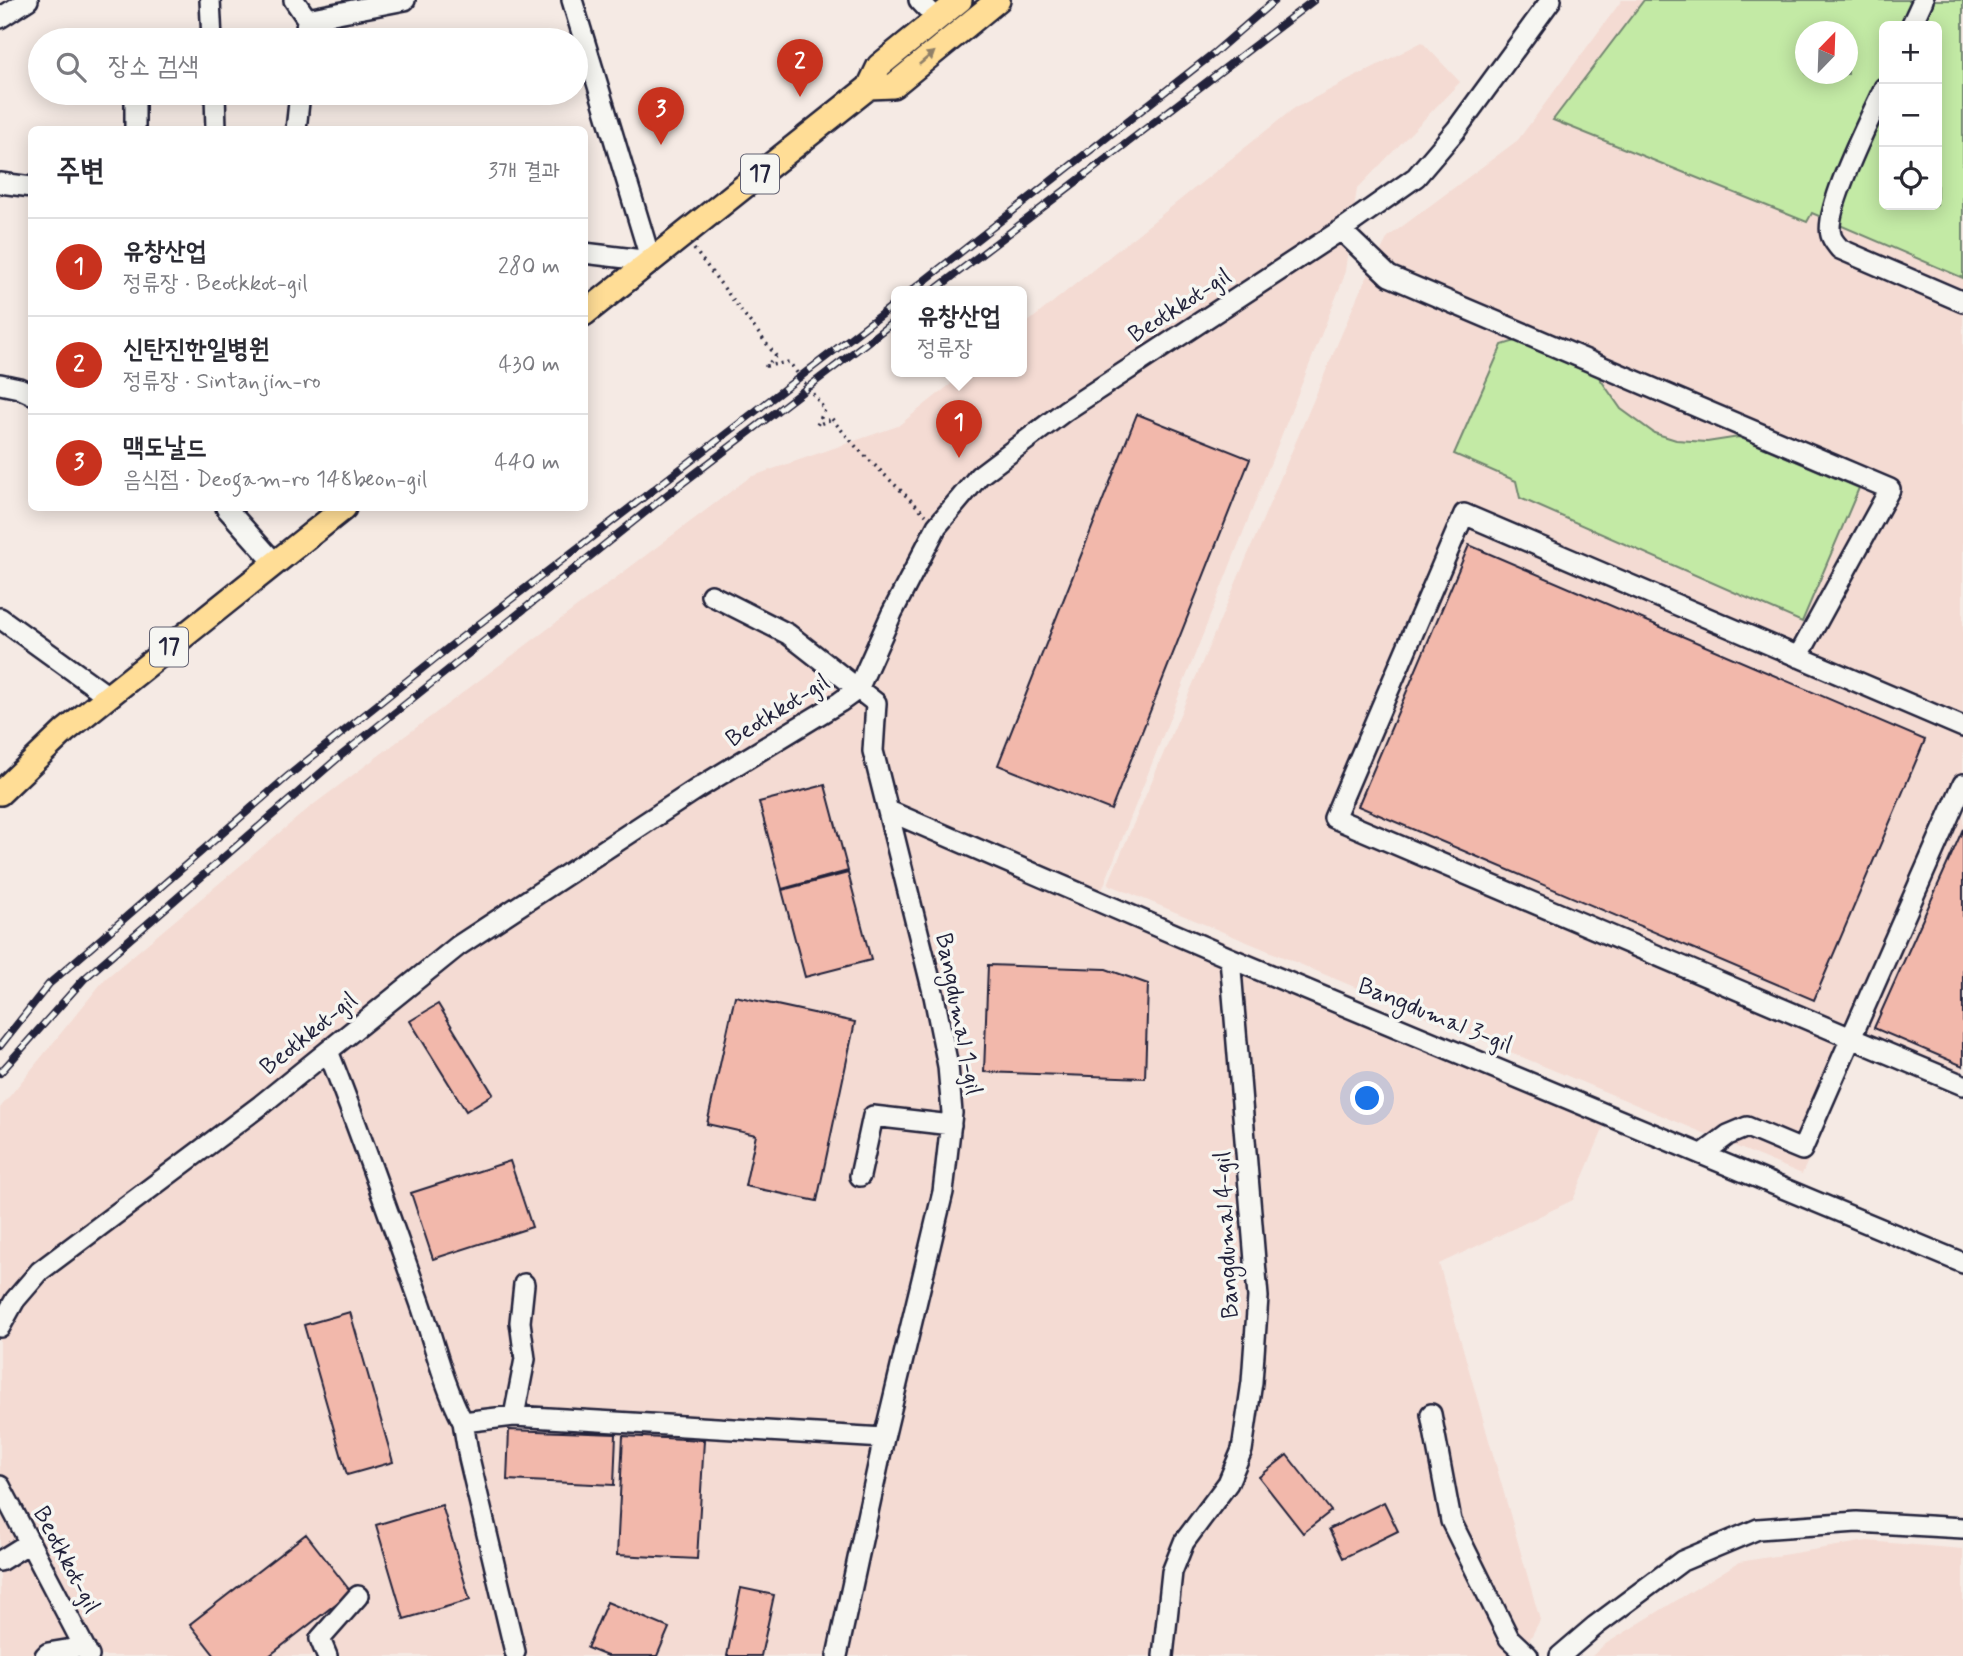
<!DOCTYPE html>
<html lang="ko">
<head>
<meta charset="utf-8">
<style>
  body { margin:0; font-family:Mynerve,"Poor Story",sans-serif; background:#f7f7f7; color:#2b2b33 }
  .controls { position:absolute; right:21px; top:21px; display:grid; overflow:hidden; border-radius:10px; box-shadow:0 4px 18px #0003 }
  .controls button { width:63px; height:63px; display:grid; place-items:center; padding:0; border:0; border-bottom:2px solid #e1e1e2; background:#fff; color:#2b2b33; font:35px sans-serif }
  .compass { position:absolute; left:1795px; top:21px; width:63px; height:63px; border-radius:50%; background:#fff; box-shadow:0 4px 18px #0003; rotate:23deg }
  .you { position:absolute; left:1368px; top:1099px; width:24px; height:24px; margin:-18px; border:5px solid #fff; border-radius:50%; background:#1a73e8; box-shadow:0 0 0 10px #1a73e833 }
  .badge { display:grid; place-items:center; width:46px; height:46px; border-radius:50%; background:#c8321e; color:#fff; font-size:23px; font-weight:700 }
  .pin { position:absolute; translate:-50% -58px; filter:drop-shadow(0 2px 4px #0008) }
  .pin::after { content:''; position:absolute; top:37px; width:24px; height:21px; background:inherit; clip-path:polygon(0 0,100% 0,50% 100%) }
  .popup { position:absolute; left:891px; top:286px; width:136px; height:91px; box-sizing:border-box; display:grid; place-content:center; border-radius:10px; background:#fff; filter:drop-shadow(0 2px 5px #0005); font-size:23px; white-space:nowrap; color:#7c7c81 }
  .popup b { font-size:26px; color:#2b2b33 }
  .popup::after { content:''; position:absolute; left:50%; top:100%; margin-left:-14px; border:14px solid transparent; border-top-color:#fff }
  .list { margin:0; padding:0; list-style:none }
  h2 { display:flex; justify-content:space-between; align-items:center; height:91px; margin:0; padding:0 28px; font-size:30px }
  h2 small { font-size:23px; font-weight:400; color:#7c7c81 }
  .list li { display:grid; grid-template-columns:46px 1fr auto; gap:21px; align-items:center; box-sizing:border-box; height:98px; padding:0 28px; border-top:2px solid #e1e1e2 }
  .list b { display:block; font-size:26px; white-space:nowrap }
  .list p { margin:0; font-size:23px; white-space:nowrap; color:#7c7c81 }
  .list em { font-size:23px; font-style:normal; color:#7c7c81 }
  .icon { flex:none; width:38px; height:38px; fill:none; stroke:currentColor; stroke-width:2; stroke-linecap:round; stroke-linejoin:round }
  .map { position:relative; flex:none; width:1963px; height:1656px; overflow:hidden }
  .search { position:absolute; background:#fff; box-shadow:0 4px 18px #0003; left:28px; top:28px; width:560px; height:77px; display:flex; align-items:center; gap:18px; box-sizing:border-box; padding:0 24px; border-radius:38px; color:#7c7c81; font-size:26px }
  .panel { position:absolute; background:#fff; box-shadow:0 4px 18px #0003; left:28px; top:126px; width:560px; height:385px; border-radius:10px }
  .map>svg:first-child { display:block }
</style>
</head>
<body>
<div class="map">
<svg width="1963" height="1656" viewBox="0 0 1963 1656">
  <rect width="100%" height="100%" fill="#f5eae4"/>
  <filter id="ink" filterUnits="userSpaceOnUse"><feTurbulence type="fractalNoise" baseFrequency=".0143" numOctaves="2"/><feDisplacementMap in="SourceGraphic" scale="14" xChannelSelector="R" yChannelSelector="G"/><feConvolveMatrix kernelMatrix="1 2 1 2 8 2 1 2 1" color-interpolation-filters="sRGB"/></filter>
  <g filter="url(#ink)">
    <path fill="#f4dbd3" fill-rule="evenodd" d="M1622 0H1963V1095L1859 1050 1802 1174 1108 884 1359 293 1388 237 1518 140ZM1884 26H1937V205H1884ZM1806 32H1848V74H1806Z
      M1422 42 1460 82 1357 189 1344 277 1102 890 1613 1106 1573 1200 1439 1264 1540 1620 1521 1656H0V1108L105 979 309 808 750 477 898 426 966 372H1022V327L1293 109Z
      M1867 1541 1963 1549V1656H1592L1604 1645 1739 1562Z"/>
    <path fill="#c3eaa5" stroke="#728670" stroke-width="2" fill-rule="evenodd" d="M1644 0H1963V278L1812 213 1807 222 1553 120ZM1884 26H1937V205H1884ZM1806 32H1848V74H1806Z
      M1522 339 1596 373 1621 409 1654 433 1676 440 1707 442 1739 437 1859 488 1802 622 1520 498 1516 481 1454 454 1502 345Z"/>
    <path fill="#f2b8ab" stroke="#22223b" stroke-width="2" d="M1137 414 1250 459 1111 810 998 765Z
      M1469 545 1925 740 1814 1000 1358 806Z
      M825 785 848 871 782 889 759 802Z
      M1963 829V1066L1874 1028Z
      M848 873 871 960 805 977 782 890Z
      M988 965 1106 969 1148 984 1145 1078 984 1072Z
      M735 996 855 1022 817 1201 745 1186 756 1135 707 1124Z
      M438 1004 493 1094 466 1111 410 1021Z
      M510 1161 532 1227 433 1259 411 1193Z
      M350 1312 393 1462 347 1475 304 1325Z
      M509 1430 616 1434 614 1485 507 1480Z
      M623 1436 704 1440 697 1559 617 1555Z
      M1287 1455 1331 1511 1303 1533 1259 1477Z
      M1384 1502 1398 1531 1343 1558 1329 1529Z
      M442 1505 470 1600 404 1619 376 1525Z
      M306 1534 351 1592 269 1656H215L190 1624Z
      M741 1588 774 1595 761 1656H727Z
      M607 1602 669 1628 657 1656H607L587 1648Z"/>
    <g fill="none" stroke-linecap="round" stroke-linejoin="round">
      <g stroke="#22223b" stroke-width="24">
        <path id="minor" d="M210 0 212 40
          M294 0 307 19 305 40
          M572 0 651 261 584 253
          M919 0 937 19
          M0 18 28 0
          M307 19 405 0
          M1911 26 1923 0
          M1884 88C1872 115 1823 210 1831 235 1832 240 1837 245 1840 249L1963 302
          M135 93V130
          M215 93 216 130
          M296 130 300 93
          M0 183 32 187
          M1341 230 1389 276 1890 489 1798 657
          M0 384 19 388 32 394
          M226 508 275 563
          M711 595 788 634 876 703 873 751 934 996 948 1066 952 1113 943 1192 884 1438 837 1656
          M0 618 108 696
          M1963 784 1851 1038 1963 1085
          M889 811 1230 958 1963 1263
          M328 1051C361 1134 390 1218 420 1302 434 1342 443 1384 463 1422
          M1704 1153 1728 1135 1747 1127 1802 1150 1851 1038 1334 818 1464 514 1963 727
          M860 1176 873 1116 951 1125
          M0 1327 15 1300 40 1271 261 1105 458 946 700 787 840 702 858 689 892 613 937 526 979 476 1065 411 1341 230 1416 177 1456 130 1551 0
          M1431 1414 1451 1521 1509 1638 1528 1656
          M514 1416 525 1359 520 1322 524 1284
          M0 1486 89 1656
          M0 1561 29 1543
          M515 1652 469 1458 463 1422 514 1416 884 1438
          M45 1656 48 1653 84 1647
          M327 1656 320 1639 358 1596
          M1163 1656 1172 1572 1184 1542 1228 1483 1242 1450 1252 1382 1258 1297 1230 958
          M1560 1656 1595 1626 1682 1561 1758 1529 1857 1522 1963 1528"/>
      </g>
      <g stroke="#22223b" stroke-width="28">
        <path id="major" d="M869 87 893 86 998 0
          M584 314 869 87 879 66 960 0
          M0 793 65 731 344 508"/>
      </g>
      <path stroke="#22223b" stroke-width="3.5" stroke-dasharray="2 5" stroke-linecap="butt" d="M694 249 776 356
        M832 419 858 449 926 515"/>
      <use href="#minor" stroke="#f6f6f2" stroke-width="19"/>
      <use href="#major" stroke="#ffdd96" stroke-width="23"/>
      <g stroke="#22223b" stroke-width="8">
        <path id="rail" d="M910 292 1214 53 1275 0
          M932 292 1314 0
          M0 1046 49 984 288 776 453 644 896 303
          M0 1073 84 979 338 758 663 498 896 320"/>
      </g>
      <use href="#rail" stroke="#f6f6f2" stroke-width="5" stroke-dasharray="16" stroke-linecap="butt"/>
      <path stroke="#22223b" stroke-width="3.5" stroke-dasharray="2 5" stroke-linecap="butt" d="M776 356 766 366 789 362 825 410 817 425 832 419"/>
    </g>
    <defs><path id="oneway-solid" d="M-6-.8H1V-3.2L6.5 0L1 3.2V.8H-6Z" transform="scale(1.75)"/></defs>
    <use fill="#908068" href="#oneway-solid" transform="translate(927 58) rotate(-40)"/>
  </g>
  <g text-anchor="middle" dominant-baseline="central" stroke-width="7" stroke-linejoin="round" paint-order="stroke">
    <g fill="#f6f6f2" stroke="#626272" stroke-width="2">
      <rect x="741" y="154.5" width="38" height="39" rx="5"/>
      <rect x="150" y="627.5" width="38" height="39" rx="5"/>
    </g>
    <g font-size="23" font-weight="bold" fill="#22223b">
      <text x="760" y="174">17</text>
      <text x="169" y="647">17</text>
    </g>
    <g font-size="24" fill="#22223b" stroke="#f6f6f2">
      <text transform="translate(1180 306) rotate(-33)">Beotkkot-gil</text>
      <text transform="translate(778 711) rotate(-32)">Beotkkot-gil</text>
      <text transform="translate(958 1014) rotate(79)">Bangdumal 1-gil</text>
      <text transform="translate(1435 1016) rotate(22)">Bangdumal 3-gil</text>
      <text transform="translate(309 1034) rotate(-39)">Beotkkot-gil</text>
      <text transform="translate(1227 1235) rotate(-93)">Bangdumal 4-gil</text>
      <text transform="translate(66 1560) rotate(62)">Beotkkot-gil</text>
    </g>
  </g>
</svg>
<div class="controls">
<button>+</button>
<button>−</button>
<button><svg class="icon" aria-label="locate" viewBox="0 0 24 24"><circle cx="12" cy="12" r="6"/><path d="M12 2v4M12 18v4M2 12h4M18 12h4"/></svg></button>
</div>
<svg class="compass" viewBox="-18 -18 36 36"><path d="M0-13l5 13h-10z" fill="#e53935"/><path d="M0 13l5-13h-10z" fill="#7c7c81"/></svg>
<div class="you"></div>
<div class="pin badge" style="left:959px;top:458px">1</div>
<div class="popup"><b>유창산업</b>정류장</div>
<div class="pin badge" style="left:800px;top:97px">2</div>
<div class="pin badge" style="left:661px;top:145px">3</div>
<div class="search"><svg class="icon" aria-label="search" viewBox="0 0 24 24"><circle cx="10" cy="10" r="6"/><path d="M15 15l6 6"/></svg>장소 검색</div>
<section class="panel">
<h2>주변<small>3개 결과</small></h2>
<ul class="list">
<li><span class="badge">1</span><div><b>유창산업</b><p>정류장 · Beotkkot-gil</p></div><em>280 m</em></li>
<li><span class="badge">2</span><div><b>신탄진한일병원</b><p>정류장 · Sintanjin-ro</p></div><em>430 m</em></li>
<li><span class="badge">3</span><div><b>맥도날드</b><p>음식점 · Deogam-ro 148beon-gil</p></div><em>440 m</em></li>
</ul>
</section>
</div>
</body>
</html>
